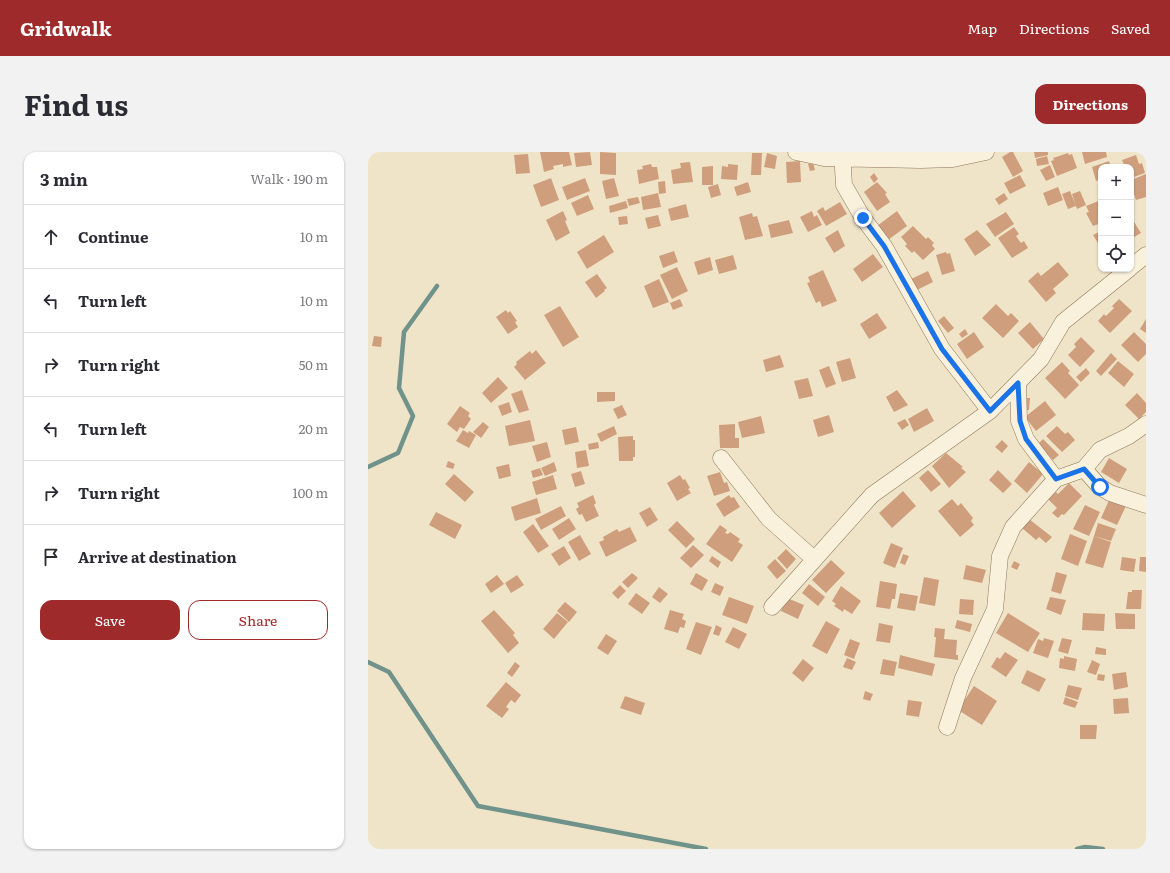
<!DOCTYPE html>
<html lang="en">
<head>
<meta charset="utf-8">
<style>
  body { margin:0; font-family:Literata,serif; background:#f2f2f3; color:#2b2b33 }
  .controls { position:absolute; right:12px; top:12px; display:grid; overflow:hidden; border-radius:8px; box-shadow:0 1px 3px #0004 }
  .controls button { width:36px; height:36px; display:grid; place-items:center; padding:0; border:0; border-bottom:1px solid #e1e1e2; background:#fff; color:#2b2b33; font:20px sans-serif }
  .stop { position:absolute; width:12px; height:12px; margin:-9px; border:3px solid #1a73e8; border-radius:50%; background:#fff }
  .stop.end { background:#1a73e8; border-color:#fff; box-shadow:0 1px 4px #0008 }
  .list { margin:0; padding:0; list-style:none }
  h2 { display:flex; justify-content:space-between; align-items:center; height:52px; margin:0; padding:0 16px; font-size:17px }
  h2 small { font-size:13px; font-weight:400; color:#7c7c81 }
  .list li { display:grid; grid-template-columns:26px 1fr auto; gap:12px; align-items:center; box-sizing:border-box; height:64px; padding:0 16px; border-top:1px solid #e1e1e2 }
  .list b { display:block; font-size:15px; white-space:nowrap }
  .list em { font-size:13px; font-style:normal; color:#7c7c81 }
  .actions { display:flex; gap:8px; padding:12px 16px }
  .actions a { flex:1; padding:9px 0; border:1px solid #9e2a2b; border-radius:12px; text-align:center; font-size:14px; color:#9e2a2b }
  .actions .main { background:#9e2a2b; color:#fff }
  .icon { flex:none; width:22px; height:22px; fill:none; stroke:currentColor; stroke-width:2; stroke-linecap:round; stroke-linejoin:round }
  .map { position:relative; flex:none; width:778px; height:697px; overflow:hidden; border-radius:12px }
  header { display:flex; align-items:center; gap:24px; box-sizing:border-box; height:56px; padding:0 20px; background:#9e2a2b; color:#fff }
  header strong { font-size:19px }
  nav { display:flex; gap:22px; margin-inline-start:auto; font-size:14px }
  .intro { display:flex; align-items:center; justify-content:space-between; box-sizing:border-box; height:96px; padding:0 24px }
  h1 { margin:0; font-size:28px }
  .button { padding:10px 18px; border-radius:12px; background:#9e2a2b; color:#fff; font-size:14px; font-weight:700 }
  main { display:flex; gap:24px; padding:0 24px }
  aside { flex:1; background:#fff; border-radius:12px; box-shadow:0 1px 3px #0004 }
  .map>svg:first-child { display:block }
</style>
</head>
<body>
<header>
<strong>Gridwalk</strong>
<nav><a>Map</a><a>Directions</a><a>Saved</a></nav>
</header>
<div class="intro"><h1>Find us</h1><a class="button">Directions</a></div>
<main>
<aside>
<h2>3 min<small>Walk · 190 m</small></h2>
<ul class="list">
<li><svg class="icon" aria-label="ahead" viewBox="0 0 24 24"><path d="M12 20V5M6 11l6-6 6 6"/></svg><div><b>Continue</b></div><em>10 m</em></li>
<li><svg class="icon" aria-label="left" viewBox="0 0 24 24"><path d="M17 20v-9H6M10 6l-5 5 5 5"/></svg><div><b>Turn left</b></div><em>10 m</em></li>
<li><svg class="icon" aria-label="right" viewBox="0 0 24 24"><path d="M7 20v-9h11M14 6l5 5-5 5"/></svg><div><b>Turn right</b></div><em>50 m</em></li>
<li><svg class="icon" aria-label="left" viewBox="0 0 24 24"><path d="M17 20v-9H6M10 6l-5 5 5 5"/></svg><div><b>Turn left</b></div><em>20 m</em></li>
<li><svg class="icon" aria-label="right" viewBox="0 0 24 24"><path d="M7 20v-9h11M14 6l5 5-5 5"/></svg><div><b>Turn right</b></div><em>100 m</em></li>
<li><svg class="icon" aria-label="arrive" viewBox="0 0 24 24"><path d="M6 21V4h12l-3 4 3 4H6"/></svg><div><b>Arrive at destination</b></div></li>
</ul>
<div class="actions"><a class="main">Save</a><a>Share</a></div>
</aside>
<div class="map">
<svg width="778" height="697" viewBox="0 0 778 697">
  <rect width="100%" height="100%" fill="#f0e4c8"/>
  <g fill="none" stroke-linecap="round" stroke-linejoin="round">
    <path stroke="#6f938a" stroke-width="4.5" d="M0 315 30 301 45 264 31 236 36 180 69 134
      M0 510 21 520 110 654 338 697
      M709 697 717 695 735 697"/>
  </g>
  <path fill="#cf9f7d" d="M172 0H201L204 13 195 15V12L185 14 186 17 176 20Z
    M222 0 224 13 208 15 206 1Z
    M232 0 248 1V23L232 22Z
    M642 0H645L655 19 645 25 634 5Z
    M666 0H680V3L667 6Z
    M714 0H738L739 5 717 12Z
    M384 1H394L393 23H383Z
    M399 1 409 4 407 17 396 15Z
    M700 1 701 3 704 2 709 16 689 24 683 9 686 8 685 6Z
    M160 2 162 21 148 22 146 3Z
    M768 3 771 12 774 11 777 21 763 26V15H757L754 8Z
    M679 4 681 12 669 14 668 7Z
    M432 9 433 30 419 31 418 10Z
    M741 9 743 15H733V27L728 29 724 15Z
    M322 10 325 30 305 32 303 18 313 16 312 11Z
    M445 11 447 18 442 19 440 12Z
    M283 12 284 15H289L291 27 271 32 269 18 275 17 274 14Z
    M360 12 370 13 369 28 353 27 354 14 360 15Z
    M682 13 687 25 678 29 672 18Z
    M345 14V33H334V15Z
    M506 21 510 27 506 31 502 25Z
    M778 22V45L768 48 763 33V28Z
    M652 23 658 34 642 42 636 31Z
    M183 26 191 48 173 55 165 33Z
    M217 26 222 39 199 48 194 35Z
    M246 26 251 44 238 47 234 29Z
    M297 29 298 41 291 42 290 30Z
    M380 30 383 40 369 44 366 35Z
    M509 30 519 41 517 42 522 50 509 59 496 40Z
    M350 32 353 43 343 46 340 35Z
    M690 35 695 48 680 54 675 41Z
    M702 39 708 54 700 57 694 42Z
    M712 39 718 53 709 57 704 42Z
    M290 41 293 55 275 58 273 45Z
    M636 41 640 47 631 53 627 47Z
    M220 43 226 57 209 64 203 51Z
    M270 45 272 51 261 54 259 47Z
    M733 48V71L725 74 718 61 721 60 718 54Z
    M258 49 260 56 242 61 241 54Z
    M472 50 479 62 458 74 449 59 455 55 457 59Z
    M318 52 321 65 303 69 300 57Z
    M195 59 199 68 197 69 202 81 188 89 178 68Z
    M444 59 446 65 449 63 454 73 440 80 432 65Z
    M529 59 539 74 520 88 509 74Z
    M638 60 646 72 627 85 618 72Z
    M384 61 385 65 389 64 395 84 377 88 371 65Z
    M290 63 293 74 280 77 277 66Z
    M259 64 260 72 251 73 250 65Z
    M763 65 773 81 763 87Z
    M421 68 425 81 403 86 400 73Z
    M545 74 558 87 560 85 566 91 564 93 567 97 555 108 546 99 544 101 537 94 539 92 533 85Z
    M646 75 651 82 648 84 653 91 656 89 660 96 644 106 630 86Z
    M470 78 477 94 466 101 457 86Z
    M609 78 623 93 607 104 596 87Z
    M733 79V96L725 83Z
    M236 83 246 100 219 117 209 100Z
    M306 99 310 110 295 116 291 104Z
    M578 100 579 102 582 101 587 119 574 123 568 103Z
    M505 102 515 115 494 130 485 117Z
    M365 103 369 117 351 122 347 108Z
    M342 105 345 118 330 123 326 110Z
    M690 110 701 123 685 137 688 141 678 150 660 129 670 120 673 124Z
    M309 115 320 139 304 147 292 123Z
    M455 118 469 149 454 155 452 149 448 151 439 131 442 130 440 125Z
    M560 119 565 130 549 138 543 127Z
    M229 122 239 136 236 138 237 139 228 146 217 130Z
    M291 127 301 150 285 156 276 134Z
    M312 147 315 154 305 158 302 151Z
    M751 147 764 159 742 181 730 169 736 162 738 164 746 156 744 154Z
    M628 152 640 164 643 161 651 169 635 186 614 166Z
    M192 154 211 185 195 195 176 163Z
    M138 158 140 161 142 159 149 169 147 170 150 175 140 182 128 165Z
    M509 161 519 176 501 187 492 172Z
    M576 164 586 176 580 181 570 169Z
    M778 167V181L772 177Z
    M662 170 676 187 665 197 650 181Z
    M597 177 600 182 594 186 591 182Z
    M606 180 616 195 599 207 589 192Z
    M766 180 778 192V202L770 210 753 193Z
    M6 184 14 185 13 195 4 194Z
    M713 185 727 199 712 215 700 203 708 195 706 192Z
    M168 198 178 211 157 228 146 215 149 212 148 210 162 199 164 202Z
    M743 201 749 207 733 224 728 219Z
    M412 203 416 215 398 220 395 208Z
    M482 206 488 226 474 230 468 210Z
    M750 209 766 222 756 235 740 221Z
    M694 210 702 219 700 221 711 233 697 247 677 226Z
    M461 214 468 232 458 236 451 218Z
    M718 216 722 221 713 230 708 225Z
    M130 225 140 236 123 251 114 241Z
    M440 226 445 244 431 247 426 229Z
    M154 238 161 258 151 261 143 242Z
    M529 238 540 253 526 260 518 245Z
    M229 240H247V249L229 250Z
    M769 241 778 251V260L771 267 757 253Z
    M656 246H662L661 258H655Z
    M677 249 688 263 668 279 657 265Z
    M141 250 144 260 134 264 130 254Z
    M254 253 259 263 250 267 245 257Z
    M92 254 102 261 100 264 103 267 96 277 92 275 89 280 79 272Z
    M559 256 566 269 546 280 540 267Z
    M461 263 466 280 450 285 445 268Z
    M393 264 397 281 374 286 370 270Z
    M537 267 541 273 534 278 529 271Z
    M162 268 167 289 141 294 137 274Z
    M115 270 121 275 113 286 105 280Z
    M367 272V286H371V296H352L351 273Z
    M246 274 249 282 233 290 229 282Z
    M689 274 697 282 700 280 707 288 694 300 678 284Z
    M208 275 211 290 197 293 194 278Z
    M95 278 100 281 101 279 108 283 101 296 88 289Z
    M265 284V288H267V305H265V309H251L250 285Z
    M675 287 691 303 685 308 670 292Z
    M634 288 640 294 634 301 627 295Z
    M179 290 183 305 169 310 164 294Z
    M230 290 231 296 221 298 220 292Z
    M218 298 221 314 209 316 207 300Z
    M578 301 595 315 593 316 598 320 581 336 564 314Z
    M741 306 759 317 751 331 733 320Z
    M80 309 87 312 85 317 78 315Z
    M186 310 189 319 177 324 173 316Z
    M661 310 675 322 659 341 646 329Z
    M141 312 143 324 131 327 128 315Z
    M172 316 175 323 165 326 163 319Z
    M560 318 573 332 563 340 551 326Z
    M630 318 644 332 635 341 621 328Z
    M213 319 217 332 207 335 203 322Z
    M352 320 356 331 359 330 362 339 346 344 339 324Z
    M86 322 106 340 97 350 77 332Z
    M185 323 189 337 168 343 164 330Z
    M312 323 315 328 317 327 322 336 320 337 323 341 309 349 299 331Z
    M701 331 714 344 696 363 694 362 690 366 684 361 689 356 680 347 688 340 690 342Z
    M535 339 548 354 524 376 511 361Z
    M225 343 228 351 226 353 231 364 218 370 214 362 211 363 208 357 211 355 209 351Z
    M361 343 363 346 366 345 372 355 356 365 348 352Z
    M169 346 173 361 147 369 143 355Z
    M742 346 758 354 749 373 733 366Z
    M584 347 590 354 593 351 605 366 603 369 606 373 592 385 570 359Z
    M717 353 732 360 721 384 705 377Z
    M193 354 198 364 173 378 167 367Z
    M282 355 290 368 279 375 271 361Z
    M68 360 94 373 87 387 61 373Z
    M201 366 208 377 191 388 184 377Z
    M661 367 684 385 678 391 671 385 668 388 654 376Z
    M309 369 327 387 318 396 300 378Z
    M730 371 748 377 743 389 726 384Z
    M165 372 181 394 170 401 155 380Z
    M352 373 359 378 357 381 360 382 362 380 372 387 370 390 375 393 364 410 338 392Z
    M262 375 269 389 238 405 231 390 236 388 235 385 249 377 251 380Z
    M702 382 719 389 710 414 693 407Z
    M212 383 223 402 211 409 200 390Z
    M726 384 743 390 735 416 717 411Z
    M523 391 535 396 527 416 515 411Z
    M325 393 336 403 323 416 312 406Z
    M196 394 203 406 191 414 183 402Z
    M418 397 428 407 419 417 409 406Z
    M535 402 541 404 537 413 532 411Z
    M344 404 353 410 350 416 341 409Z
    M754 405 768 407 766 420 752 418Z
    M772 405H778V420L771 419Z
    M407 407 418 419 409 427 399 415Z
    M463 408 477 421 458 441 444 428Z
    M646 409 652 412 649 418 643 415Z
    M598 413 618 418 614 431 595 427Z
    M688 420 699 423 693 442 683 439Z
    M264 421 270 426 260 436 254 430Z
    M328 421 340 428 334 439 322 432Z
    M129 423 136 432 123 441 117 432Z
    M149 423 156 433 143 441 137 431Z
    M556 425 571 428 567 454 551 451Z
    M512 429 529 432 527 447H524L522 457 508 455Z
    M347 431 356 435 352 444 343 440Z
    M441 432 457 445 450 454 434 441Z
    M252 433 258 439 250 447 244 441Z
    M473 434 493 449 484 462 476 457 475 460 466 454 468 452 464 449Z
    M291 435 300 442 292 451 284 445Z
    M764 438H774L773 457H758L760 440H764Z
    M268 441 282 451 274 462 260 452Z
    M532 441 550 444 547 459 529 456Z
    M361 445 386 454 379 472 354 463Z
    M682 445 698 448 693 463 678 457Z
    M419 446 436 453 430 467 413 459Z
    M592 447 606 448 605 463 591 462Z
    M197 450 209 460 201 470 189 459Z
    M126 458 147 481 145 483 151 491 140 501 113 469Z
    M302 458 316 462 314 467 318 469 316 476 312 475 310 481 296 477Z
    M189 461 200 470 186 487 175 477Z
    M640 461 672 481 660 500 628 481Z
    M715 461 737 462 736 479 714 478Z
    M747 461 767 462V477H748Z
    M589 468 604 472 602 480 587 476Z
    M458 469 472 477 459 502 444 494Z
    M328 470 344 475 333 503 318 497Z
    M511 471 525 474 522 491 508 489Z
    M348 473 354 476 351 484 345 482Z
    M365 475 379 482 371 497 357 490Z
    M567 476 577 477 576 487 589 488 588 503H590V508L566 505 568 485H566Z
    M238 482 249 489 240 503 229 496Z
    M676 486 686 489 680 506 665 501 670 487 675 489Z
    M694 486 704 488 700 502 690 499Z
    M482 487 492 491 486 507 476 503Z
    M728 495 738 497V503L727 502Z
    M637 500 650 508 638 525 623 515 629 505 632 507Z
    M532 503 567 512 564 524 530 516Z
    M696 504 709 507 707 519 691 516 692 506 696 507Z
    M479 506 488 510 484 518 475 515Z
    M435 507 446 516 435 530 424 521Z
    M515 507 529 510 526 524 512 522Z
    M724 508 732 512 728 523 719 520Z
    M147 510 152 514 144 525 139 521Z
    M659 518 678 527 671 540 653 531Z
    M758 520 760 535 746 538 744 522Z
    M730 522 737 523 736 529 729 528Z
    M138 530 153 543 147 551 143 548 138 555 141 557 134 566 118 554Z
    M700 533 714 536 710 548 697 544Z
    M606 534 629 549 614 573 590 558Z
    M497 539 505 542 502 549 495 547Z
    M257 544 277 551 273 563 252 556Z
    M697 545 710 550 707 556 695 552Z
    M760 546 761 561 746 562 745 547Z
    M540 548 554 550 551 565 538 563Z
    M712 573H729L728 587H712Z"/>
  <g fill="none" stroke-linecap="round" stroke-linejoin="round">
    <g stroke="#8d765c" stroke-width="17">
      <path id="minor" d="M428 0 456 6 553 8 585 7 618 0
        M474 0 476 33 495 66 516 94 574 197 622 259
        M763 115 778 103
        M650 231 651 269 658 287 688 327
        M353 306 401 367 446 407
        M716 317 732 335 742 341 778 353
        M404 455 504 343 622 259 673 207 695 170 761 117
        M579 575 595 526 627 457 632 404 645 375 688 327 716 317 732 298 761 284 778 272"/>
    </g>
    <use href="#minor" stroke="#faf1dc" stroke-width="16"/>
  </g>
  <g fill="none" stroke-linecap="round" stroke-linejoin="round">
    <path stroke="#1a73e8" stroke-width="5" d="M495 66 516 94 574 197 622 259 650 231 652 269 658 287 688 327 716 317 732 335"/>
  </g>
</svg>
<div class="controls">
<button>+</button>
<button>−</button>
<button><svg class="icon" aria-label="locate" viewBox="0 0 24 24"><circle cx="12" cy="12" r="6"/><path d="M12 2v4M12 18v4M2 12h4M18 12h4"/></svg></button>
</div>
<div class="stop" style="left:732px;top:335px"></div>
<div class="stop end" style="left:495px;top:66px"></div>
</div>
</main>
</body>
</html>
